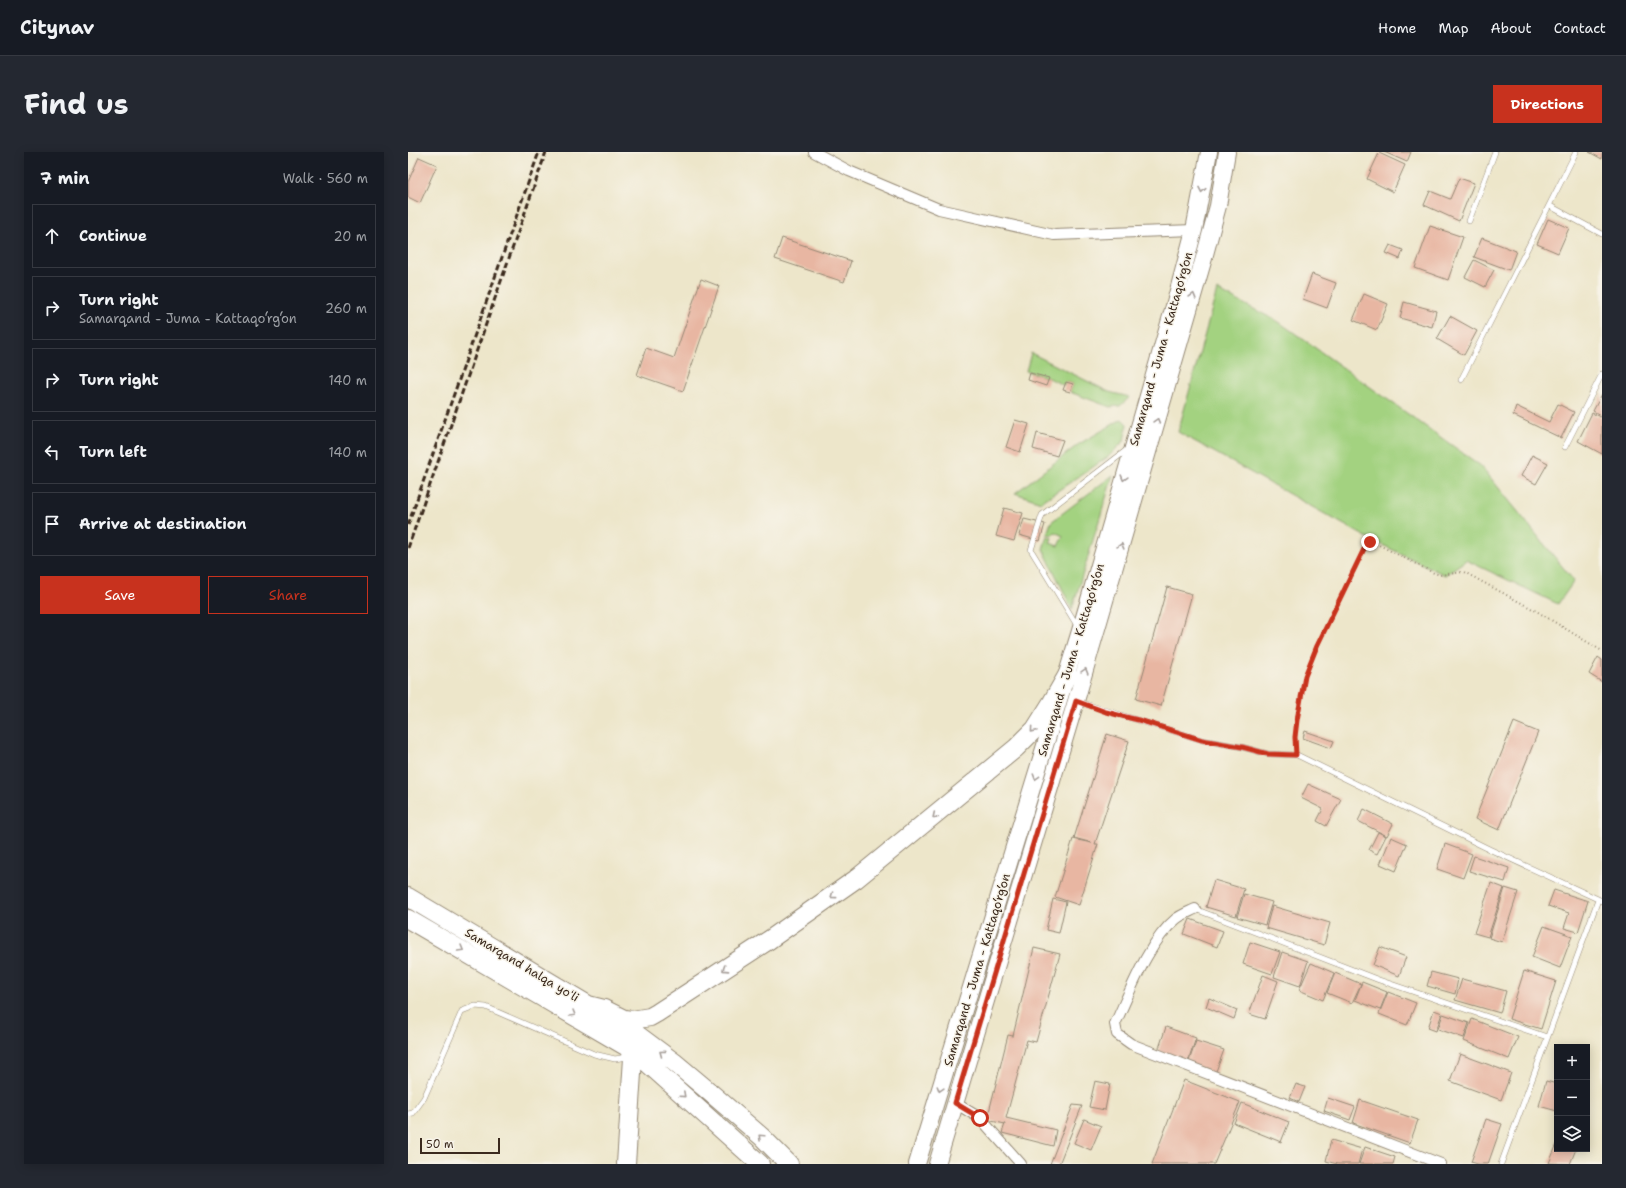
<!DOCTYPE html>
<html lang="en">
<head>
<meta charset="utf-8">
<style>
  body { margin:0; font-family:"Shantell Sans",sans-serif; background:#242831; color:#f1f3f6 }
  .controls { position:absolute; right:12px; bottom:12px; display:grid; overflow:hidden; border-radius:0px; box-shadow:0 2px 10px #0003 }
  .controls button { width:36px; height:36px; display:grid; place-items:center; padding:0; border:0; border-bottom:1px solid #363941; background:#171b24; color:#f1f3f6; font:20px sans-serif }
  .scale { position:absolute; left:12px; bottom:10px; width:80px; box-sizing:border-box; padding-left:4px; border:2px solid #3b2a1e; border-top:0; font-size:11px; line-height:14px; white-space:nowrap; color:#3b2a1e; -webkit-text-stroke:3px #f7f3e8; paint-order:stroke }
  .stop { position:absolute; width:12px; height:12px; margin:-9px; border:3px solid #c8321e; border-radius:50%; background:#fff }
  .stop.end { background:#c8321e; border-color:#fff; box-shadow:0 1px 4px #0008 }
  .list { margin:0; padding:0; list-style:none }
  h2 { display:flex; justify-content:space-between; align-items:center; height:52px; margin:0; padding:0 16px; font-size:17px }
  h2 small { font-size:13px; font-weight:400; color:#9ea1a6 }
  .list li { display:grid; grid-template-columns:26px 1fr auto; gap:12px; align-items:center; box-sizing:border-box; height:64px; margin:0 8px 8px; padding:0 8px; border:1px solid #363941; border-radius:0px }
  .list b { display:block; font-size:15px; white-space:nowrap }
  .list p { margin:0; font-size:13px; white-space:nowrap; color:#9ea1a6 }
  .list em { font-size:13px; font-style:normal; color:#9ea1a6 }
  .actions { display:flex; gap:8px; padding:12px 16px }
  .actions a { flex:1; padding:9px 0; border:1px solid #c8321e; border-radius:0px; text-align:center; font-size:14px; color:#c8321e }
  .actions .main { background:#c8321e; color:#fff }
  .icon { flex:none; width:22px; height:22px; fill:none; stroke:currentColor; stroke-width:2; stroke-linecap:round; stroke-linejoin:round }
  .map { position:relative; flex:none; width:1194px; height:1012px; overflow:hidden; border-radius:0px }
  header { display:flex; align-items:center; gap:24px; box-sizing:border-box; height:56px; padding:0 20px; background:#171b24; border-bottom:1px solid #363941 }
  header strong { font-size:19px }
  nav { display:flex; gap:22px; margin-inline-start:auto; font-size:14px }
  .intro { display:flex; align-items:center; justify-content:space-between; box-sizing:border-box; height:96px; padding:0 24px }
  h1 { margin:0; font-size:28px }
  .button { padding:10px 18px; border-radius:0px; background:#c8321e; color:#fff; font-size:14px; font-weight:700 }
  main { display:flex; gap:24px; padding:0 24px }
  aside { flex:1; background:#171b24; border-radius:0px; box-shadow:0 2px 10px #0003 }
  .map>svg:first-child { display:block }
</style>
</head>
<body>
<header>
<strong>Citynav</strong>
<nav><a>Home</a><a>Map</a><a>About</a><a>Contact</a></nav>
</header>
<div class="intro"><h1>Find us</h1><a class="button">Directions</a></div>
<main>
<aside>
<h2>7 min<small>Walk · 560 m</small></h2>
<ul class="list">
<li><svg class="icon" aria-label="ahead" viewBox="0 0 24 24"><path d="M12 20V5M6 11l6-6 6 6"/></svg><div><b>Continue</b></div><em>20 m</em></li>
<li><svg class="icon" aria-label="right" viewBox="0 0 24 24"><path d="M7 20v-9h11M14 6l5 5-5 5"/></svg><div><b>Turn right</b><p>Samarqand - Juma - Kattaqo‘rg‘on</p></div><em>260 m</em></li>
<li><svg class="icon" aria-label="right" viewBox="0 0 24 24"><path d="M7 20v-9h11M14 6l5 5-5 5"/></svg><div><b>Turn right</b></div><em>140 m</em></li>
<li><svg class="icon" aria-label="left" viewBox="0 0 24 24"><path d="M17 20v-9H6M10 6l-5 5 5 5"/></svg><div><b>Turn left</b></div><em>140 m</em></li>
<li><svg class="icon" aria-label="arrive" viewBox="0 0 24 24"><path d="M6 21V4h12l-3 4 3 4H6"/></svg><div><b>Arrive at destination</b></div></li>
</ul>
<div class="actions"><a class="main">Save</a><a>Share</a></div>
</aside>
<div class="map">
<svg width="1194" height="1012" viewBox="0 0 1194 1012">
  <rect width="100%" height="100%" fill="#f7f3e8"/>
  <filter id="ink" filterUnits="userSpaceOnUse"><feTurbulence type="fractalNoise" baseFrequency=".025" numOctaves="2"/><feDisplacementMap in="SourceGraphic" scale="8" xChannelSelector="R" yChannelSelector="G"/><feConvolveMatrix kernelMatrix="1 2 1 2 8 2 1 2 1" color-interpolation-filters="sRGB"/></filter>
  <filter id="wash" filterUnits="userSpaceOnUse"><feTurbulence type="fractalNoise" baseFrequency=".012" numOctaves="4" result="noise"/><feDisplacementMap in="SourceGraphic" scale="16" xChannelSelector="R" yChannelSelector="G"/><feGaussianBlur stdDeviation="0.9" result="paint"/><feColorMatrix in="noise" values="0 0 0 0 0 0 0 0 0 0 0 0 0 0 0 0 0 1.4 0 .05"/><feComposite in="paint" operator="in"/></filter>
  <g filter="url(#wash)">
    <rect width="100%" height="100%" fill="#ede6ca"/>
    <path fill="#a3d280" stroke="#6f7e4f" d="M809 138 871 170 1073 314 1166 429 1150 452 1058 408 1037 423 958 385 770 280Z
      M623 201 701 240 722 245 712 254 702 255 662 240 665 232 658 230 655 233 641 226 618 219Z
      M714 267 719 272 716 289 700 305 633 350 607 341 671 292Z
      M705 323 664 457 635 397 639 384 644 386 642 391 650 394 655 384 647 380 645 383 639 382 643 370Z"/>
    <g id="blocks">
      <path fill="#e8b6a2" d="M976 0H1003L999 10Z
        M1181 0H1194V7Z
        M971 1 997 13 985 40 959 27Z
        M11 5 29 13 12 51 0 45V30Z
        M1051 26 1066 31 1051 69 1016 53 1022 39 1042 47Z
        M1140 67 1161 76 1150 101 1129 92Z
        M1022 74 1055 85 1040 128 1007 116Z
        M374 86 443 109 436 130 367 107Z
        M1074 86 1108 99 1101 118 1066 105Z
        M982 93 995 98 992 107 978 101Z
        M1066 108 1086 118 1077 135 1057 125Z
        M904 122 928 131 919 156 895 147Z
        M293 127 311 134 275 239 229 223 238 196 266 206Z
        M956 142 980 152 969 178 945 168Z
        M996 150 1028 159 1024 175 992 166Z
        M1042 164 1069 179 1056 203 1029 187Z
        M622 221 641 226 638 234 620 228Z
        M658 230 665 232 662 240 655 238Z
        M1194 242V264L1185 259Z
        M1150 252 1166 260 1153 286 1105 263 1108 254 1141 270Z
        M1184 261 1194 266V302L1170 289Z
        M607 268 621 272 612 300 598 295Z
        M629 281 655 288 649 304 625 297Z
        M1124 303 1140 311 1128 332 1113 324Z
        M596 356 615 361 606 389 588 384Z
        M616 367 637 372 632 389 611 383Z
        M759 435 784 442 753 554 728 547Z
        M1190 505 1194 508V530L1181 522Z
        M1106 570 1130 580 1091 678 1067 667Z
        M897 579 926 589 923 596 895 586Z
        M699 582 721 589 687 692H690L671 753 647 745 665 687 684 691 666 686Z
        M900 632 933 647 918 674 909 669 915 657 893 646Z
        M956 657 985 672 979 684 950 669Z
        M970 680 978 684 969 702 961 698Z
        M983 685 999 692 988 719 972 712Z
        M1037 692 1064 702 1055 726 1029 717Z
        M1066 704 1101 716 1097 730 1061 719Z
        M806 728 836 737 828 764 798 755Z
        M1083 731 1096 736 1080 785 1066 781Z
        M1097 736 1110 740 1094 790 1081 786Z
        M1146 738 1180 749 1170 780 1156 776 1161 761 1140 754Z
        M836 742 864 750 857 773 829 765Z
        M645 747 658 750 651 781 638 778Z
        M864 754 922 771 916 793 858 776Z
        M782 767 815 779 809 795 776 782Z
        M1136 774 1164 784 1152 816 1124 805Z
        M842 790 872 800 864 822 835 812Z
        M972 795 998 805 991 824 965 813Z
        M626 796 652 802 628 890 619 888 598 966 648 978 645 994 594 981 597 972 579 968 600 883 605 884Z
        M874 800 900 809 892 834 866 825Z
        M903 811 926 821 915 848 891 838Z
        M1116 819 1148 829 1133 877 1101 867Z
        M1023 820 1050 827 1047 842 1019 834Z
        M927 821 953 832 944 851 919 841Z
        M855 823 870 829 857 867 841 862Z
        M1054 827 1098 839 1092 861 1047 848Z
        M954 830 979 840 972 858 947 848Z
        M980 840 1008 851 999 873 971 862Z
        M801 846 829 858 826 867 798 855Z
        M1026 858 1034 861 1028 879 1020 876Z
        M1035 862 1061 871 1056 886 1030 877Z
        M1064 867 1110 885 1101 907 1056 889Z
        M758 875 788 886 780 910 750 899Z
        M788 889 816 898 807 922 780 912Z
        M1052 902 1103 921 1093 948 1042 929Z
        M776 928 832 950 806 1012H744Z
        M687 929 702 932 697 958 681 955Z
        M1138 929 1149 932V959L1131 954Z
        M888 932 897 935 891 950 882 946Z
        M920 946 947 955 942 968 916 959Z
        M952 948 1010 968 1002 991 945 971Z
        M834 951 881 970 873 990 826 971Z
        M665 953 674 954 651 1012H642Z
        M676 967 693 974 683 998 666 991Z
        M1078 967 1094 972 1080 1012H1070L1063 1010Z
        M923 988 954 997 950 1012H929L918 1009Z
        M1149 992V997H1168L1162 1012 1141 1011Z
        M957 995 987 1005 985 1012H951Z"/>
    </g>
  </g>
  <g filter="url(#ink)">
    <use href="#blocks" fill-opacity="0" stroke="#948874" stroke-width="1"/>
    <g fill="none" stroke-linecap="round" stroke-linejoin="round">
      <g stroke="#948874" stroke-width="6">
        <path id="lane" d="M1142 54 1194 82
          M1061 69 1087 0
          M1053 228 1168 0
          M1157 295 1194 222
          M670 475 623 398 634 363 720 297
          M671 550 794 588 834 595 860 602 889 603 1081 697 1194 749
          M787 757 971 828 1139 885
          M0 962 5 961 16 946 54 859 67 854 78 855 186 902 207 907 218 905
          M1093 1012 1190 748"/>
      </g>
      <g stroke="#948874" stroke-width="12">
        <path id="street" d="M406 0 441 19 531 57 646 83 786 78
          M787 757C781 760 773 763 768 767 740 790 722 840 707 872L709 882 723 892 1033 1012
          M547 951 572 966 613 1012"/>
      </g>
      <g stroke="#948874" stroke-width="18">
        <path id="primary" d="M509 1012 672 479 766 154 786 78 801 0
          M529 1012 668 549 796 106 810 54 819 0"/>
      </g>
      <g stroke="#948874" stroke-width="20">
        <path id="highway" d="M0 745 227 881 266 910 297 936 354 985 381 1012
          M0 767 226 899 352 1012
          M180 853 196 857 216 867 224 868 242 865 249 861 361 788 448 727 608 596 627 577 644 550 660 522
          M218 1012 226 891"/>
      </g>
      <path stroke="#948874" stroke-width="2" stroke-dasharray="1 3" stroke-linecap="butt" d="M888 596C884 540 910 489 935 441 943 427 949 412 956 397L962 390 967 391 1026 421 1032 423 1056 420 1130 460 1194 499"/>
      <use href="#lane" stroke="#fff" stroke-width="5"/>
      <use href="#street" stroke="#fff" stroke-width="10"/>
      <use href="#primary" stroke="#fff" stroke-width="16"/>
      <use href="#highway" stroke="#fff" stroke-width="18"/>
      <path stroke="#3b2a1e" stroke-width="3" stroke-dasharray="6 3" stroke-linecap="butt" d="M0 373 131 0
        M0 396 138 0"/>
    </g>
    <defs><path id="oneway-chevron" d="M-2-3.5L2.5 0L-2 3.5" fill="none" stroke-width="1.6" stroke-linecap="round" stroke-linejoin="round"/></defs>
    <g stroke="#a79f9a">
      <use href="#oneway-chevron" transform="translate(794 38) rotate(101)"/>
      <use href="#oneway-chevron" transform="translate(785 144) rotate(-74)"/>
      <use href="#oneway-chevron" transform="translate(749 269) rotate(-74)"/>
      <use href="#oneway-chevron" transform="translate(716 326) rotate(106)"/>
      <use href="#oneway-chevron" transform="translate(713 394) rotate(-74)"/>
      <use href="#oneway-chevron" transform="translate(677 519) rotate(-74)"/>
      <use href="#oneway-chevron" transform="translate(625 578) rotate(131)"/>
      <use href="#oneway-chevron" transform="translate(628 625) rotate(107)"/>
      <use href="#oneway-chevron" transform="translate(527 664) rotate(141)"/>
      <use href="#oneway-chevron" transform="translate(425 744) rotate(144)"/>
      <use href="#oneway-chevron" transform="translate(53 797) rotate(30)"/>
      <use href="#oneway-chevron" transform="translate(317 817) rotate(147)"/>
      <use href="#oneway-chevron" transform="translate(165 862) rotate(30)"/>
      <use href="#oneway-chevron" transform="translate(254 901) rotate(-143)"/>
      <use href="#oneway-chevron" transform="translate(532 937) rotate(107)"/>
      <use href="#oneway-chevron" transform="translate(275 943) rotate(42)"/>
      <use href="#oneway-chevron" transform="translate(353 985) rotate(-137)"/>
    </g>
  </g>
  <g fill="none" stroke-linecap="round" stroke-linejoin="round" filter="url(#ink)">
    <path stroke="#c8321e" stroke-width="5" d="M572 966 547 951 668 549 698 560 734 569 794 588 834 595 860 602 888 603 887 585 889 568 897 524 909 494 956 397 962 390"/>
  </g>
  <g text-anchor="middle" dominant-baseline="central" stroke-width="3" stroke-linejoin="round" paint-order="stroke">
    <g font-size="12" fill="#3b2a1e" stroke="#f7f3e8">
      <text transform="translate(753 197) rotate(-74)">Samarqand - Juma - Kattaqo‘rg‘on</text>
      <text transform="translate(663 508) rotate(-73)">Samarqand - Juma - Kattaqo‘rg‘on</text>
      <text transform="translate(114 813) rotate(31)">Samarqand halqa yoʻli</text>
      <text transform="translate(569 818) rotate(-73)">Samarqand - Juma - Kattaqo‘rg‘on</text>
    </g>
  </g>
</svg>
<div class="controls">
<button>+</button>
<button>−</button>
<button><svg class="icon" aria-label="layers" viewBox="0 0 24 24"><path d="M12 4l9 5-9 5-9-5zM3 14l9 5 9-5"/></svg></button>
</div>
<div class="scale">50 m</div>
<div class="stop" style="left:572px;top:966px"></div>
<div class="stop end" style="left:962px;top:390px"></div>
</div>
</main>
</body>
</html>
